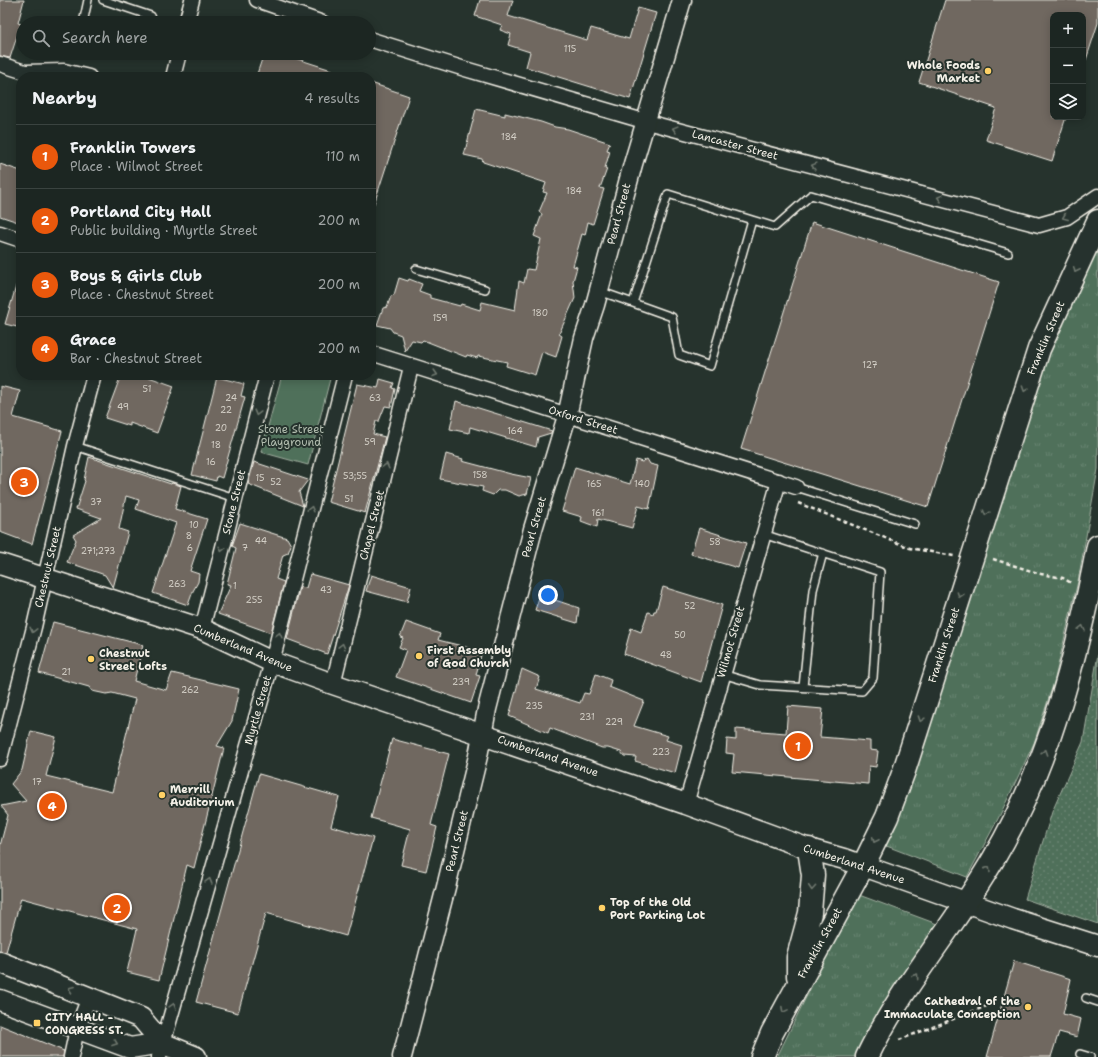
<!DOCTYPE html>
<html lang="en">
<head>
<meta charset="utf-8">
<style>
  body { margin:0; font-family:"Shantell Sans",sans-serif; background:#252e2a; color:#f1f3f6 }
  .controls { position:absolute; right:12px; top:12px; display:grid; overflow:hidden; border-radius:8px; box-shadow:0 2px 10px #0003 }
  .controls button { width:36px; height:36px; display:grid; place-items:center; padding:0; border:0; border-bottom:1px solid #3a4340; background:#1c2622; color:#f1f3f6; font:20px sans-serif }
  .you { position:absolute; left:548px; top:595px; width:14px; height:14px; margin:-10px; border:3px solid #fff; border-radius:50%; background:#1a73e8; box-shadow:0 0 0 6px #1a73e833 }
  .badge { display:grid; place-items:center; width:26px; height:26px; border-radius:50%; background:#ea580c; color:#fff; font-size:13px; font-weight:700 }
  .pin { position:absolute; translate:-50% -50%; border:2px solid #fff; box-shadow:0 1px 4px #0006 }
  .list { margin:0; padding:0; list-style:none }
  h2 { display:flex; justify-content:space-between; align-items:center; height:52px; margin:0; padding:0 16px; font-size:17px }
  h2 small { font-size:13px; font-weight:400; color:#a0a5a5 }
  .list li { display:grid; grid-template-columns:26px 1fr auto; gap:12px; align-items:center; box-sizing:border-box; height:64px; padding:0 16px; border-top:1px solid #3a4340 }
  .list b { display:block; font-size:15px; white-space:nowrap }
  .list p { margin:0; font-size:13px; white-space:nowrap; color:#a0a5a5 }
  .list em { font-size:13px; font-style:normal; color:#a0a5a5 }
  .icon { flex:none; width:22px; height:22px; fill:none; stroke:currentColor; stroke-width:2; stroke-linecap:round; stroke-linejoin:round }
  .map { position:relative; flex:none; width:1098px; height:1057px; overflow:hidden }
  .search { position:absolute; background:#1c2622; box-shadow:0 2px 10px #0003; left:16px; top:16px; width:360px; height:44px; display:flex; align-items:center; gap:10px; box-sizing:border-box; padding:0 14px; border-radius:22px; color:#a0a5a5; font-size:15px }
  .panel { position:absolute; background:#1c2622; box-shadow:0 2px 10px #0003; left:16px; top:72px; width:360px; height:308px; border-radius:16px }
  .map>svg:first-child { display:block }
</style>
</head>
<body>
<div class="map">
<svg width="1098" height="1057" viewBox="0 0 1098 1057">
  <defs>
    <pattern id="grass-tufts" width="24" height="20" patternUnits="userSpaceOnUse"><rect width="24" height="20" fill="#4f705a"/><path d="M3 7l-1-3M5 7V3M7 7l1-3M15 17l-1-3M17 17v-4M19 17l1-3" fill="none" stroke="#698572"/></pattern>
    <pattern id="garden-dots" width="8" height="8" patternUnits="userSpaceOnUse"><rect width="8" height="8" fill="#4f705a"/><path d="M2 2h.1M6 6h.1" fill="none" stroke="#698572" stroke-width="1.8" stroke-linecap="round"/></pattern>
  </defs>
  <rect width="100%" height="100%" fill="#26332d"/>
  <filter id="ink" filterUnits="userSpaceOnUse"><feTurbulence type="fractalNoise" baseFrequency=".025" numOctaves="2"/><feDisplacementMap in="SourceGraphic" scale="8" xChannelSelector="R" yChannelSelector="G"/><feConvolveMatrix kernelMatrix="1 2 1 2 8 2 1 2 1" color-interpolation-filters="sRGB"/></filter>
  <g filter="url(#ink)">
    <path fill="url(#grass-tufts)" stroke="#a2b0a1" d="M1098 247V469L1078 581 1054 682 1034 743 1000 815 967 877 884 845 1048 348Z
      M859 895 937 924 874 1025 860 1057H777L830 948Z"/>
    <path fill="#4f705a" stroke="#a2b0a1" d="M282 375H331L308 465 261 452Z"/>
    <path fill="url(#garden-dots)" stroke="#a2b0a1" d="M1098 654V924L1025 899 1052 812 1083 742Z"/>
    <path fill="#706860" stroke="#f4f1e8" d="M0 0H24L18 23 21 24 10 58 0 56Z
      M480 0H513L508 16 587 40 591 28 629 39 638 8 656 13 630 99 526 67 530 52 508 45 511 34 500 30 502 25 475 16Z
      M945 0H1098V23L1086 60H1083V15H1053V117H1066L1052 161 986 140 996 108 919 82Z
      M264 53H279L344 74 343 77H256Z
      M371 83 409 96 374 204 371 203Z
      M476 109 505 116V113L541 122 555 127 568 129 610 143 607 150 610 151 605 168 607 169 600 188 604 189 593 224 588 222 585 235 582 234 573 266 577 267 573 281 575 298 559 334 562 336 556 357 542 352 535 375 506 366 507 362 478 356 477 358 467 355 466 357 423 340 421 342 412 340 405 351 401 335 393 332 390 328 377 325 383 308 387 307 391 296 394 295 399 278 408 281 409 279 422 284 419 291 430 295V298L460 306 461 304 480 310 482 302 515 310 519 281 524 283 527 269 534 270 541 239 534 236 542 214 539 212 547 193 543 192 546 183 483 162 482 159 464 155Z
      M0 164 21 171V223L0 216Z
      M812 222 999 282 928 507 741 449Z
      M17 283H21V328L5 324Z
      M121 375H143L174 386 157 433 130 423V426L105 418Z
      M217 377 244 384 241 396 245 397 222 478 217 476 216 481 192 475Z
      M380 379 394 383 392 388 395 389 391 407 385 406 379 421H376L373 434 385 437 365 513 328 502 357 384 378 388Z
      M0 386 20 391 13 417 62 431 32 544 0 532Z
      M456 401 552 431 551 433 538 437 536 447 470 427 469 433 450 429Z
      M446 454 463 459 462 461 511 474 531 478 527 494 519 496 505 490H498L493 495 482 491 483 487 440 479Z
      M89 457 171 484 172 483 181 486 175 509 207 519 190 571 199 574 198 582 193 591 188 605 153 593 176 523 136 509 139 500 126 496 119 529 128 532 113 588 105 575 67 562 76 540 73 535 101 518 76 509 85 481 84 480Z
      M647 459 650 464 658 466 649 509 638 506 632 528 598 519 597 527 581 521 582 517 562 511 575 467 630 484 636 460 642 462Z
      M254 462 308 480 299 492 303 506 248 484Z
      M240 523 287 538 291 545 288 553 283 555 276 579 284 582 271 633 218 614 231 585 227 584 236 548 232 546Z
      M699 528 746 543 738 568 691 554Z
      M310 574 349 585 327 654 287 639 300 587 306 588Z
      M371 575 411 587 407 602 366 591Z
      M663 587 722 605 701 682 624 654 631 628 641 632 648 612 653 614 654 611H656Z
      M540 595 579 608 577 623 535 610Z
      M53 622 143 645 134 681 166 690 172 673 239 689 232 721 217 746 224 748 194 868 187 865 159 980 127 972 137 929 21 898 6 952 0 951V846L8 815 1 806 26 801 11 784 22 770 31 731 56 737 46 776 112 792 135 699 112 693 106 694 92 691 89 687 39 673Z
      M406 622 440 634 438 640 482 651 476 675 480 676 471 703 396 677 406 650 399 647 403 638 400 637Z
      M522 669 540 677 536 689 580 703 584 693 589 694 596 674 611 680 609 687 644 701 634 726 668 736 666 740 682 745 675 773 635 761 636 757 624 756 621 752 608 748H602L550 728 548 733 509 716Z
      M788 706 823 709 820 737 870 741V750L878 751 876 767 869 766 868 784 732 772 734 754 726 753 727 739 736 740V729L786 733Z
      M392 739 449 754 431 825 437 827 426 871 401 865 410 829 371 818Z
      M259 774 339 797 331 826 373 838 346 936 266 913 238 1013 196 1002Z
      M1014 961 1071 979 1063 1014 1081 1019 1077 1037 1059 1032 1051 1057H987Z
      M0 1025 64 1051 63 1057H0Z"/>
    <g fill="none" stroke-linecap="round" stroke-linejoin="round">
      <g stroke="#f4f1e8" stroke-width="10">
        <path id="service" d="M103 0 151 16 154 23
          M83 23 88 0
          M752 220 775 227 811 195 1008 253
          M416 269 485 289
          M599 291 633 303 668 194 752 220 710 366 679 355 672 317 633 303
          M75 446 235 498
          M796 487 915 524
          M722 674 760 685 862 691 873 678 880 572 763 534
          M803 687 813 590 823 553
          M1086 998 1098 1002
          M1080 1054 1090 1057"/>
      </g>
      <g stroke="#f4f1e8" stroke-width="17">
        <path id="minor" d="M257 0 323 23
          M186 23 192 0
          M369 39 465 69 647 122 1039 225 1067 217 1098 196
          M0 64 25 72 64 71 89 77
          M173 77 179 53
          M0 233 21 240
          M371 353 796 487
          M202 629 267 375
          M333 684 411 367
          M0 759 34 627 75 446 94 375
          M686 804 779 481
          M71 1057 77 1029 89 997
          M159 1057 272 662 345 375"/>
      </g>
      <g stroke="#f4f1e8" stroke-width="21">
        <path id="tertiary" d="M402 1057 446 887 478 756 487 709 533 529 567 416 584 338 595 305 633 164 682 0"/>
      </g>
      <g stroke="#f4f1e8" stroke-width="23">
        <path id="secondary" d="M0 564 202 629 272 662 333 684 686 804 809 849 844 859 1013 919 1098 946
          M0 962 141 1018 162 1043 196 1057
          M0 1000 130 1048 162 1043"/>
      </g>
      <g stroke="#f4f1e8" stroke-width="25">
        <path id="primary" d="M798 976V957L810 913 813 875 809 849
          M762 1057 772 1033 863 866 887 817 904 771 1039 349 1098 221
          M867 1057C901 986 955 926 994 858 1051 761 1077 655 1098 546"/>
      </g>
      <path stroke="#f4f1e8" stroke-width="2.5" stroke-dasharray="4 3" stroke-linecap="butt" d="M798 503 910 548 954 556
        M993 559 1041 574 1063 578 1071 583
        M899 1040 992 1004"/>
      <use href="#service" stroke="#26332d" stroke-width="7"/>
      <use href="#minor" stroke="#26332d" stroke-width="14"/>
      <use href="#tertiary" stroke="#26332d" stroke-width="18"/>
      <use href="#secondary" stroke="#26332d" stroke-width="20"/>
      <use href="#primary" stroke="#26332d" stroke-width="22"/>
    </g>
    <defs><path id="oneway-chevron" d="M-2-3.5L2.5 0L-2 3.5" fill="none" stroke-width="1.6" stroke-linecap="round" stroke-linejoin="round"/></defs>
    <g stroke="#6e766e">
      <use href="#oneway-chevron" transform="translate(675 129) rotate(-165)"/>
      <use href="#oneway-chevron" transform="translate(814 166) rotate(-165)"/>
      <use href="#oneway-chevron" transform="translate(940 198) rotate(-165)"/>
      <use href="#oneway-chevron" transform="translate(1065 217) rotate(158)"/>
      <use href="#oneway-chevron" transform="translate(1076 270) rotate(115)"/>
      <use href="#oneway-chevron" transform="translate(435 374) rotate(17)"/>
      <use href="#oneway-chevron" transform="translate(1025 389) rotate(108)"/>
      <use href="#oneway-chevron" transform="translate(257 413) rotate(105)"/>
      <use href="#oneway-chevron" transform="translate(386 466) rotate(-76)"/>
      <use href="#oneway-chevron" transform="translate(311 509) rotate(-76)"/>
      <use href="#oneway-chevron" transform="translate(986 513) rotate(108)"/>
      <use href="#oneway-chevron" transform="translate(222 549) rotate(104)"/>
      <use href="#oneway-chevron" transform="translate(960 595) rotate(108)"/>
      <use href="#oneway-chevron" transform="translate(1082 628) rotate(-77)"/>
      <use href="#oneway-chevron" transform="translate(33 630) rotate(104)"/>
      <use href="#oneway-chevron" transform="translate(279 635) rotate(-76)"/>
      <use href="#oneway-chevron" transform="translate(342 646) rotate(-76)"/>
      <use href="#oneway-chevron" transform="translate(921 719) rotate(108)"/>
      <use href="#oneway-chevron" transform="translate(1045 752) rotate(-71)"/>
      <use href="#oneway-chevron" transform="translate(875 840) rotate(115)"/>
      <use href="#oneway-chevron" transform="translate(988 869) rotate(-58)"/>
      <use href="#oneway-chevron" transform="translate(209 881) rotate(-74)"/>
      <use href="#oneway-chevron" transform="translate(812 888) rotate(94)"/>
      <use href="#oneway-chevron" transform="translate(916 976) rotate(-55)"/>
      <use href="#oneway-chevron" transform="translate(71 989) rotate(-159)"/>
      <use href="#oneway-chevron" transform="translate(173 1006) rotate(-74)"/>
      <use href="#oneway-chevron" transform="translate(784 1010) rotate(118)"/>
      <use href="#oneway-chevron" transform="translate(115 1043) rotate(20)"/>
    </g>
  </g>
  <g fill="#ffd166" stroke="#26332d" stroke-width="1.5">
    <circle cx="988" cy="71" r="4"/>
    <circle cx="419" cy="656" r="4"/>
    <circle cx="91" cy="659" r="4"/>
    <circle cx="162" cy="795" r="4"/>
    <circle cx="602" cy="908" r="4"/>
    <circle cx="1028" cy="1007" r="4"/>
    <rect x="33" y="1019" width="8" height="8" rx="2"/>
  </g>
  <g text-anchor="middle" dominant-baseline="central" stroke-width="4" stroke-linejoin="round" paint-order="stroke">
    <g font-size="9" fill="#d3cfc6">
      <text x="570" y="49">115</text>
      <text x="509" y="137">184</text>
      <text x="574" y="191">184</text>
      <text x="540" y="313">180</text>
      <text x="440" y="318">159</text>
      <text x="870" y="365">127</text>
      <text x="147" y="389">51</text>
      <text x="231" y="398">24</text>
      <text x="375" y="398">63</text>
      <text x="123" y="407">49</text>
      <text x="226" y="410">22</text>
      <text x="221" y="428">20</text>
      <text x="515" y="431">164</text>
      <text x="370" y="442">59</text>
      <text x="216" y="445">18</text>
      <text x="211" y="462">16</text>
      <text x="480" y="475">158</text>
      <text x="355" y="476">53;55</text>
      <text x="260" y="478">15</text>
      <text x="276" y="482">52</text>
      <text x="594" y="484">165</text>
      <text x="642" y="484">140</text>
      <text x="349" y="499">51</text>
      <text x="96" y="502">37</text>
      <text x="598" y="513">161</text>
      <text x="194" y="525">10</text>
      <text x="189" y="536">8</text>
      <text x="261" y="541">44</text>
      <text x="715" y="542">58</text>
      <text x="190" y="548">6</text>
      <text x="245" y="548">7</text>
      <text x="98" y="551">271;273</text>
      <text x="177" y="584">263</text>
      <text x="235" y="586">1</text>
      <text x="326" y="590">43</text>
      <text x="254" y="600">255</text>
      <text x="690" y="606">52</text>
      <text x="680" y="635">50</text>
      <text x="666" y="655">48</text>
      <text x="66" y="672">21</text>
      <text x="461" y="682">239</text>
      <text x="190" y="690">262</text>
      <text x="534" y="706">235</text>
      <text x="587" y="717">231</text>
      <text x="614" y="722">229</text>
      <text x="661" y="752">223</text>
      <text x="37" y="782">17</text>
    </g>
    <g font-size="11" font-weight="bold" fill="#f4f1e8" stroke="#26332d" text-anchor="start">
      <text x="980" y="65" text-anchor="end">Whole Foods<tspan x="980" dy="13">Market</tspan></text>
      <text x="427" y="650">First Assembly<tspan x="427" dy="13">of God Church</tspan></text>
      <text x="99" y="653">Chestnut<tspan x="99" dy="13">Street Lofts</tspan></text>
      <text x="170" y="789">Merrill<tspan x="170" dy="13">Auditorium</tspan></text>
      <text x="610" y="902">Top of the Old<tspan x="610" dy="13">Port Parking Lot</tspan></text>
      <text x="1020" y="1001" text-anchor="end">Cathedral of the<tspan x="1020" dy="13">Immaculate Conception</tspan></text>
      <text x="45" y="1017">CITY HALL -<tspan x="45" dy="13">CONGRESS ST.</tspan></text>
    </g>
    <g font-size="11" fill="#f4f1e8" stroke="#26332d">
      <text transform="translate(735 145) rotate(15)">Lancaster Street</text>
      <text transform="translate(619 214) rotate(-75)">Pearl Street</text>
      <text transform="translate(1046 338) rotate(-67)">Franklin Street</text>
      <text transform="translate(583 420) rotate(17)">Oxford Street</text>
      <text transform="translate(234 502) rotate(-76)">Stone Street</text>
      <text transform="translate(372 525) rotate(-76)">Chapel Street</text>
      <text transform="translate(534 527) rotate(-74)">Pearl Street</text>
      <text transform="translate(48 567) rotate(-77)">Chestnut Street</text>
      <text transform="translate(731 642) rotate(-74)">Wilmot Street</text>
      <text transform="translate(944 645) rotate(-72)">Franklin Street</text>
      <text transform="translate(243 648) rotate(23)">Cumberland Avenue</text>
      <text transform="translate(258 710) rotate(-74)">Myrtle Street</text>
      <text transform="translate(548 756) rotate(19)">Cumberland Avenue</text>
      <text transform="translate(457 841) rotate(-76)">Pearl Street</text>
      <text transform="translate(854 864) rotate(18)">Cumberland Avenue</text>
      <text transform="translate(820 943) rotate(-61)">Franklin Street</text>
    </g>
    <g font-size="11" fill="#b2bdaf" stroke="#26332d">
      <text x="291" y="429">Stone Street<tspan x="291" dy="13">Playground</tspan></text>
    </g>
  </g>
</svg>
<div class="controls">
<button>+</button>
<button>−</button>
<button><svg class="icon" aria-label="layers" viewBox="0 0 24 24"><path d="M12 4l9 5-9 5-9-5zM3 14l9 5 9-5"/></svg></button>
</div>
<div class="you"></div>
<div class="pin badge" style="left:798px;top:746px">1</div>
<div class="pin badge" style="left:117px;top:908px">2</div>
<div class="pin badge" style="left:24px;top:482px">3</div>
<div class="pin badge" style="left:52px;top:806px">4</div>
<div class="search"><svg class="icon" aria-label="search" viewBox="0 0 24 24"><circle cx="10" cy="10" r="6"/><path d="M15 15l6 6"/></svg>Search here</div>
<section class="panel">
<h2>Nearby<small>4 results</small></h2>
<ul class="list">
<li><span class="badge">1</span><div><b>Franklin Towers</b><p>Place · Wilmot Street</p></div><em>110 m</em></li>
<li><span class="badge">2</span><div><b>Portland City Hall</b><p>Public building · Myrtle Street</p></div><em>200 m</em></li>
<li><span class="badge">3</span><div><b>Boys &amp; Girls Club</b><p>Place · Chestnut Street</p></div><em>200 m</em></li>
<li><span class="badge">4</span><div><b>Grace</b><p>Bar · Chestnut Street</p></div><em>200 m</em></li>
</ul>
</section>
</div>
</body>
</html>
